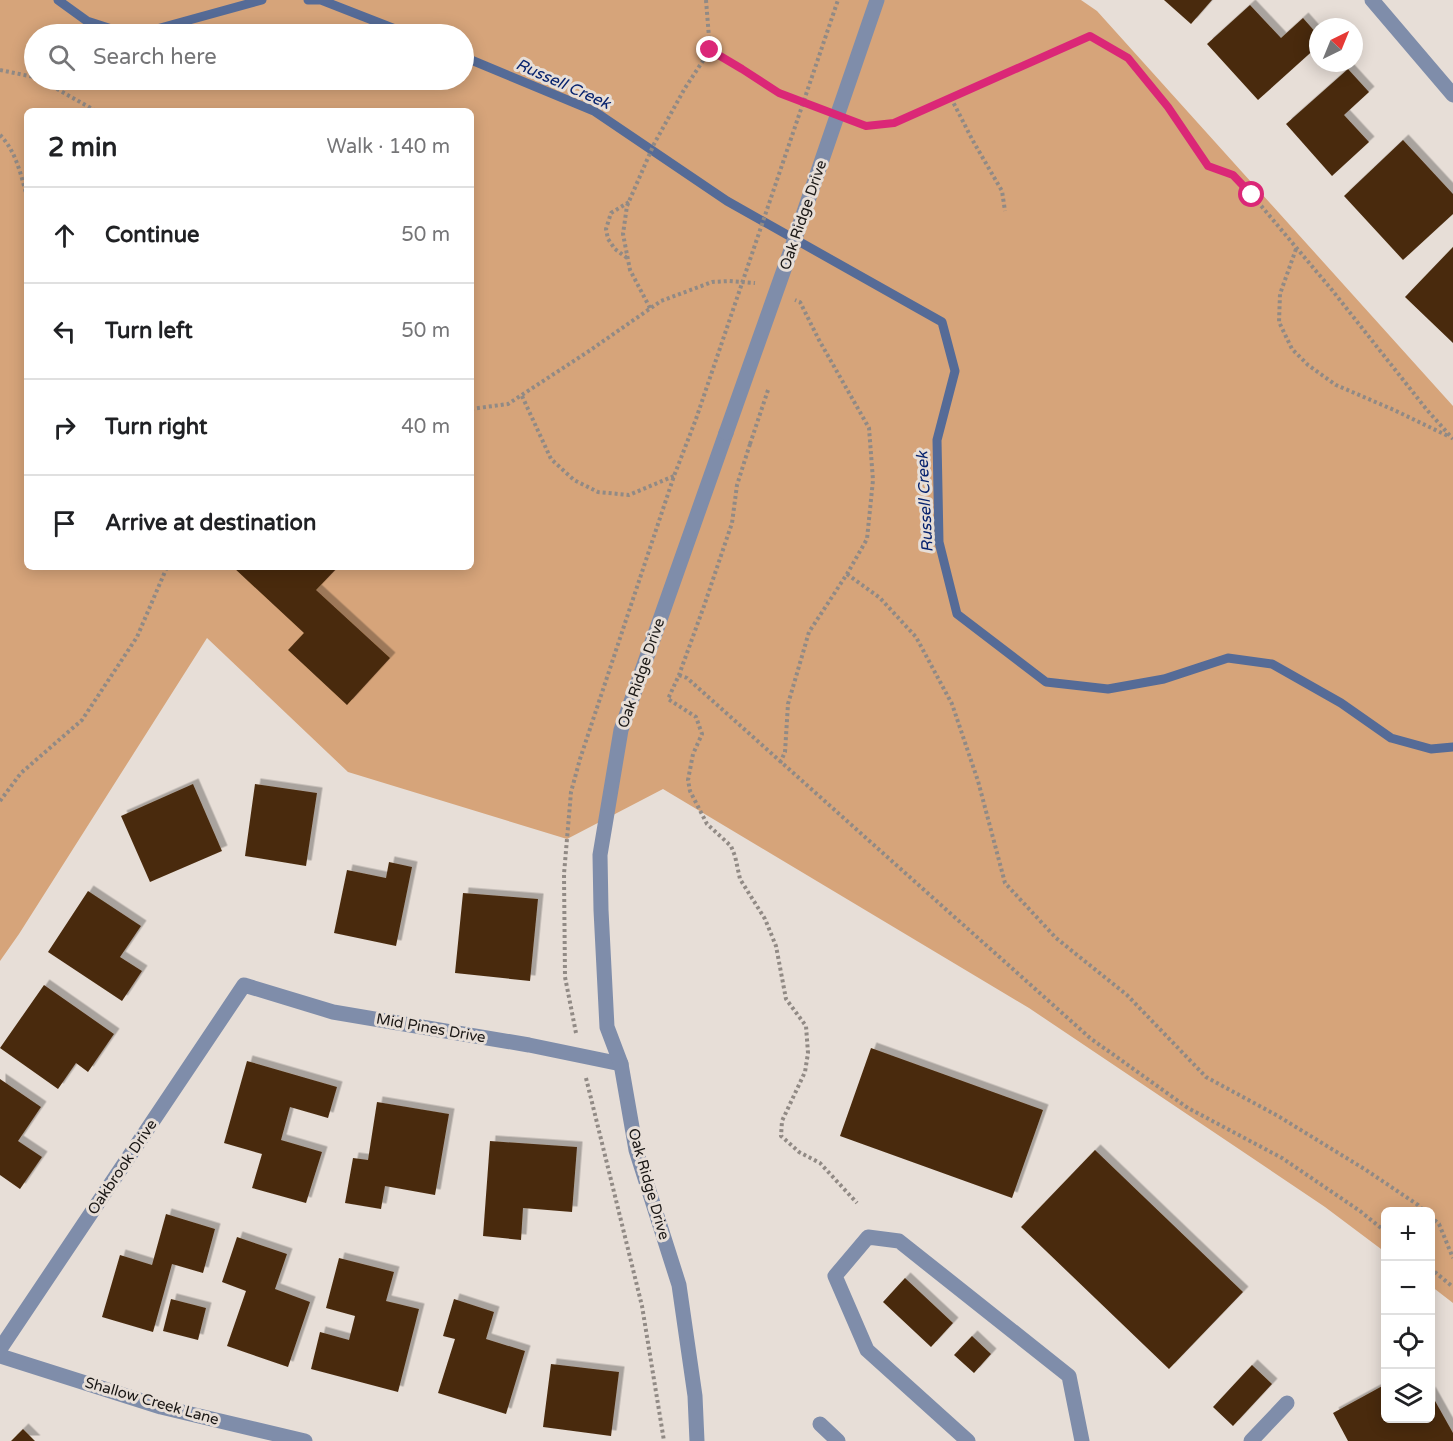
<!DOCTYPE html>
<html lang="en">
<head>
<meta charset="utf-8">
<style>
  body { margin:0; font-family:"Varela Round",sans-serif; background:#f6f6f6; color:#202124 }
  .controls { position:absolute; right:18px; bottom:18px; display:grid; overflow:hidden; border-radius:9px; box-shadow:0 3px 15px #0003 }
  .controls button { width:54px; height:54px; display:grid; place-items:center; padding:0; border:0; border-bottom:2px solid #e0e0e0; background:#fff; color:#202124; font:30px sans-serif }
  .compass { position:absolute; left:1309px; top:18px; width:54px; height:54px; border-radius:50%; background:#fff; box-shadow:0 3px 15px #0003; rotate:43deg }
  .stop { position:absolute; width:18px; height:18px; margin:-14px; border:4px solid #db2777; border-radius:50%; background:#fff }
  .stop.end { background:#db2777; border-color:#fff; box-shadow:0 2px 6px #0008 }
  .list { margin:0; padding:0; list-style:none }
  h2 { display:flex; justify-content:space-between; align-items:center; height:78px; margin:0; padding:0 24px; font-size:26px }
  h2 small { font-size:20px; font-weight:400; color:#757577 }
  .list li { display:grid; grid-template-columns:39px 1fr auto; gap:18px; align-items:center; box-sizing:border-box; height:96px; padding:0 24px; border-top:2px solid #e0e0e0 }
  .list b { display:block; font-size:22px; white-space:nowrap }
  .list em { font-size:20px; font-style:normal; color:#757577 }
  .icon { flex:none; width:33px; height:33px; fill:none; stroke:currentColor; stroke-width:2; stroke-linecap:round; stroke-linejoin:round }
  .map { position:relative; flex:none; width:1453px; height:1441px; overflow:hidden }
  .search { position:absolute; background:#fff; box-shadow:0 3px 15px #0003; left:24px; top:24px; width:450px; height:66px; display:flex; align-items:center; gap:15px; box-sizing:border-box; padding:0 21px; border-radius:33px; color:#757577; font-size:22px }
  .panel { position:absolute; background:#fff; box-shadow:0 3px 15px #0003; left:24px; top:108px; width:450px; height:462px; border-radius:9px }
  .map>svg:first-child { display:block }
</style>
</head>
<body>
<div class="map">
<svg width="1453" height="1441" viewBox="0 0 1453 1441">
  <defs>
    <filter id="shadow"><feDropShadow dx="5.5" dy="-5.5" stdDeviation="0" flood-color="#0004"/></filter>
  </defs>
  <rect width="100%" height="100%" fill="#e7ded7"/>
  <path fill="#d6a47a" fill-rule="evenodd" d="M0 0H1081L1097 11 1453 406V1303L1431 1286 1430 1212H1386L1385 1252 1325 1207 1029 1008 663 789 567 839 348 772 207 638 19 934 0 961ZM34 34H464V80H34ZM27 111H471V567H27Z"/>
  <g fill="none" stroke-linecap="round" stroke-linejoin="round">
    <path stroke="#556b97" stroke-width="9" d="M58 0 87 21 124 33 153 30 262 0
      M308 0H321L408 34
      M464 57 594 111 727 201 942 322 955 371 937 440 939 542 957 614 1046 682 1108 689 1164 679 1228 658 1272 664 1341 703 1391 738 1431 749 1453 747"/>
  </g>
  <path fill="#4a2b0e" filter="url(#shadow)" d="M1164 0H1212L1191 24Z
    M1250 5 1281 38 1303 18 1318 35V46L1258 100 1207 44Z
    M1348 69 1369 92 1344 115 1369 142 1332 176 1286 124Z
    M1403 140 1453 194V214L1403 260 1344 196Z
    M1453 247V343L1405 297Z
    M233 567H338L316 590 390 658 347 705 288 650 304 633Z
    M193 784 222 851 150 882 121 816Z
    M255 784 317 793 306 866 245 856Z
    M389 862 412 867 396 946 334 933 347 870 386 878Z
    M88 891 141 926 120 957 142 971 122 1001 48 952Z
    M463 893 538 899 530 981 455 973Z
    M44 985 114 1034 88 1072 76 1063 58 1089 0 1048Z
    M871 1048 1043 1110 1012 1198 840 1136Z
    M247 1061 337 1087 328 1118 290 1107 281 1140 322 1152 306 1203 252 1188 262 1154 224 1143Z
    M0 1079 41 1107 18 1141 42 1157 20 1189 0 1175Z
    M377 1102 449 1114 435 1195 385 1186 381 1209 345 1203 353 1158 368 1160Z
    M490 1141 577 1147 572 1212 523 1208 521 1240 483 1236Z
    M1095 1150 1243 1292 1169 1369 1021 1227Z
    M166 1214 215 1229 203 1273 172 1264 153 1332 102 1317 120 1255 152 1265Z
    M237 1237 287 1254 275 1289 310 1302 288 1367 227 1346 246 1291 222 1282Z
    M339 1258 394 1272 386 1301 419 1309 398 1392 311 1369 320 1332 349 1340 355 1316 326 1308Z
    M905 1278 953 1323 931 1347 883 1302Z
    M171 1299 206 1308 198 1340 163 1331Z
    M454 1299 494 1312 486 1339 525 1351 506 1414 438 1393 455 1339 443 1336Z
    M972 1336 991 1354 974 1373 954 1355Z
    M551 1364 619 1372 611 1436 543 1427Z
    M1252 1365 1272 1384 1233 1426 1213 1407Z
    M1386 1384V1418H1430V1392L1453 1433V1441H1348L1333 1413Z
    M23 1429 35 1441H11Z"/>
  <g fill="none" stroke-linecap="round" stroke-linejoin="round">
    <path stroke="#918a85" stroke-width="4" stroke-dasharray="3 3" stroke-linecap="butt" d="M706 0 710 50
      M0 70 34 77
      M41 80 96 111
      M951 98 973 141 1002 191 1005 211
      M858 123 866 126 894 123 1090 36 1128 58 1168 107 1208 166 1233 175 1252 195 1332 290 1427 410 1453 439
      M0 135C16 151 21 175 27 197
      M1296 249 1280 294 1279 322 1292 349 1308 365 1336 385 1394 410 1448 436
      M627 258 615 249 608 239 606 229 611 213 629 202
      M650 308 630 270 623 234 627 206 654 144 685 88 710 50 743 69 779 93 817 108
      M522 396 551 459 574 480 598 492 629 495 674 476
      M471 409 508 404 589 351 661 301 712 282 729 281 755 283
      M750 444 737 485 732 523 704 606 679 675 668 699 696 717 702 734 693 754 688 780 690 791 707 824 731 846 735 856 740 879 765 919 776 946 786 999 806 1026 808 1053 805 1072 782 1121 781 1136 799 1152 820 1163 857 1203
      M847 574 880 598 916 637 952 704 978 781 1005 883 1056 938 1127 995 1206 1077 1278 1116 1366 1170 1418 1205 1425 1212
      M679 675 687 678 1090 1038 1188 1108 1282 1158 1360 1211 1386 1232
      M780 763 785 752 788 704 809 632 847 574 867 539 873 480 869 428 819 340 800 302 795 300
      M0 801 21 773 82 720 137 637 167 567
      M576 1033 565 977 564 874 571 792 580 759 628 614 674 476 696 419
      M586 1078 642 1306 664 1441
      M1430 1216 1439 1224 1453 1258
      M1430 1268 1453 1287"/>
    <path stroke="#7f8daa" stroke-width="15" d="M820 1424 838 1441
      M968 1441 867 1350 835 1276 868 1237 899 1241 1069 1376 1082 1441
      M1251 1441 1287 1403"/>
    <path stroke="#7f8daa" stroke-width="15" d="M1372 0 1453 95
      M0 1349 244 985 333 1012 529 1045 621 1064
      M0 1356 161 1407 305 1441"/>
    <path stroke="#7f8daa" stroke-width="15" d="M697 1441 695 1396 679 1285 636 1150 621 1064 607 1027 601 910 600 855 621 730 726 433"/>
    <path stroke="#918a85" stroke-width="4" stroke-dasharray="3 3" stroke-linecap="butt" d="M696 419 838 0
      M750 444 768 390"/>
    <path stroke="#7f8daa" stroke-width="15" d="M726 433 792 247 877 0"/>
  </g>
  <g fill="none" stroke-linecap="round" stroke-linejoin="round">
    <path stroke="#db2777" stroke-width="8" d="M710 50 742 69 779 93 866 126 894 123 1090 36 1128 58 1168 107 1208 166 1233 175 1252 195"/>
  </g>
  <g text-anchor="middle" dominant-baseline="central" stroke-width="6" stroke-linejoin="round" paint-order="stroke">
    <g font-size="15" fill="#191614" stroke="#e7ded7">
      <text transform="translate(803 215) rotate(-71)">Oak Ridge Drive</text>
      <text transform="translate(641 673) rotate(-71)">Oak Ridge Drive</text>
      <text transform="translate(431 1028) rotate(10)">Mid Pines Drive</text>
      <text transform="translate(122 1167) rotate(-56)">Oakbrook Drive</text>
      <text transform="translate(649 1184) rotate(74)">Oak Ridge Drive</text>
      <text transform="translate(152 1401) rotate(16)">Shallow Creek Lane</text>
    </g>
    <g font-size="16" font-style="italic" fill="#07236e" stroke="#e7ded7">
      <text transform="translate(563 84) rotate(24)">Russell Creek</text>
      <text transform="translate(925 502) rotate(-93)">Russell Creek</text>
    </g>
  </g>
</svg>
<div class="controls">
<button>+</button>
<button>−</button>
<button><svg class="icon" aria-label="locate" viewBox="0 0 24 24"><circle cx="12" cy="12" r="6"/><path d="M12 2v4M12 18v4M2 12h4M18 12h4"/></svg></button>
<button><svg class="icon" aria-label="layers" viewBox="0 0 24 24"><path d="M12 4l9 5-9 5-9-5zM3 14l9 5 9-5"/></svg></button>
</div>
<svg class="compass" viewBox="-18 -18 36 36"><path d="M0-13l5 13h-10z" fill="#e53935"/><path d="M0 13l5-13h-10z" fill="#757577"/></svg>
<div class="stop" style="left:1252px;top:195px"></div>
<div class="stop end" style="left:710px;top:50px"></div>
<div class="search"><svg class="icon" aria-label="search" viewBox="0 0 24 24"><circle cx="10" cy="10" r="6"/><path d="M15 15l6 6"/></svg>Search here</div>
<section class="panel">
<h2>2 min<small>Walk · 140 m</small></h2>
<ul class="list">
<li><svg class="icon" aria-label="ahead" viewBox="0 0 24 24"><path d="M12 20V5M6 11l6-6 6 6"/></svg><div><b>Continue</b></div><em>50 m</em></li>
<li><svg class="icon" aria-label="left" viewBox="0 0 24 24"><path d="M17 20v-9H6M10 6l-5 5 5 5"/></svg><div><b>Turn left</b></div><em>50 m</em></li>
<li><svg class="icon" aria-label="right" viewBox="0 0 24 24"><path d="M7 20v-9h11M14 6l5 5-5 5"/></svg><div><b>Turn right</b></div><em>40 m</em></li>
<li><svg class="icon" aria-label="arrive" viewBox="0 0 24 24"><path d="M6 21V4h12l-3 4 3 4H6"/></svg><div><b>Arrive at destination</b></div></li>
</ul>
</section>
</div>
</body>
</html>
